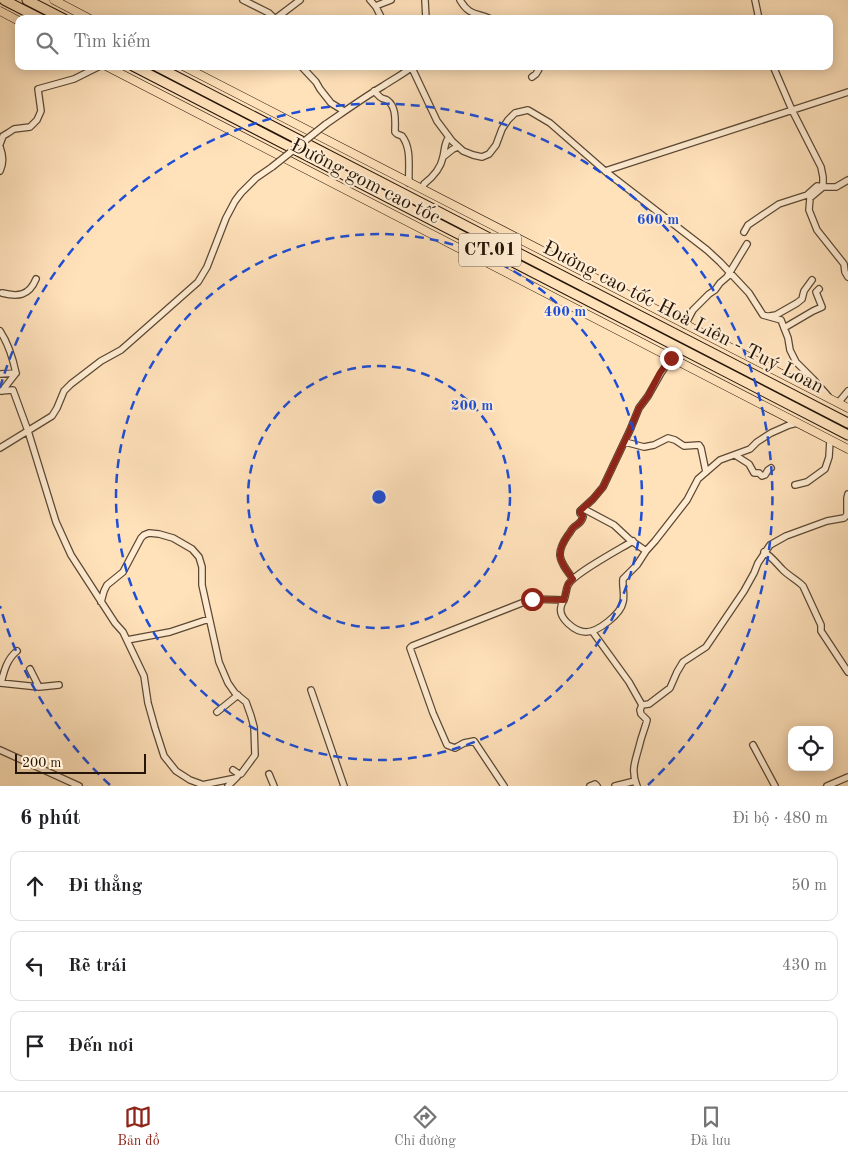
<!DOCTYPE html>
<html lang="vi">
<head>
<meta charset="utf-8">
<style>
  body { margin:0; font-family:"Old Standard TT",serif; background:#f2f2f2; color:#202124 }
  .controls { position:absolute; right:15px; bottom:15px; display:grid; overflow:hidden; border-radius:10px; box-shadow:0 2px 12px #0003 }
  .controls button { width:45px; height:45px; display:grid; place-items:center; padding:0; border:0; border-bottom:1px solid #e0e0e0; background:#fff; color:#202124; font:25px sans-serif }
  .scale { position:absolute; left:15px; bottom:12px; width:131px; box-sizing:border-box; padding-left:5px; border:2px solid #241508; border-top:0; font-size:14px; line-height:18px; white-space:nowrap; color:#241508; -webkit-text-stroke:4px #ffecd2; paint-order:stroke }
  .stop { position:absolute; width:15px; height:15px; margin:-11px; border:4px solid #8f2418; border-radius:50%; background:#fff }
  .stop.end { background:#8f2418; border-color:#fff; box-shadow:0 1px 5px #0008 }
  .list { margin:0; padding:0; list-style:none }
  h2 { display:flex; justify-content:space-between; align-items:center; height:65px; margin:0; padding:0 20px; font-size:21px }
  h2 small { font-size:16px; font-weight:400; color:#757577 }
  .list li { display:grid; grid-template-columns:32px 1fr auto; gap:15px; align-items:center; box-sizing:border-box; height:70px; margin:0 10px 10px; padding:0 10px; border:1px solid #e0e0e0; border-radius:10px }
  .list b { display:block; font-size:19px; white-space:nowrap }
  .list em { font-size:16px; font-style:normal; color:#757577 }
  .icon { flex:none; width:28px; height:28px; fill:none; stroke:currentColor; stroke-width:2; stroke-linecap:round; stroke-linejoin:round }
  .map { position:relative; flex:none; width:848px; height:786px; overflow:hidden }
  .search { position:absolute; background:#fff; box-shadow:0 2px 12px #0003; left:15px; right:15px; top:15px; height:55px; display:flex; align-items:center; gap:12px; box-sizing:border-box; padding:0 18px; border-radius:10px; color:#757577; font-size:19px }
  .sheet { height:305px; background:#fff }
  nav { display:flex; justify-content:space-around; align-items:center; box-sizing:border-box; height:70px; border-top:1px solid #e0e0e0; background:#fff; font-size:14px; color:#757577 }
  nav a { display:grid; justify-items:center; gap:2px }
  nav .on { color:#8f2418 }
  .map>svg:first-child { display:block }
</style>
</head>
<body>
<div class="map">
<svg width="848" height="786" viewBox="0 0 848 786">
  <rect width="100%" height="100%" fill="#ffe1ba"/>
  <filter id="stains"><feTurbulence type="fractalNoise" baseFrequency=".004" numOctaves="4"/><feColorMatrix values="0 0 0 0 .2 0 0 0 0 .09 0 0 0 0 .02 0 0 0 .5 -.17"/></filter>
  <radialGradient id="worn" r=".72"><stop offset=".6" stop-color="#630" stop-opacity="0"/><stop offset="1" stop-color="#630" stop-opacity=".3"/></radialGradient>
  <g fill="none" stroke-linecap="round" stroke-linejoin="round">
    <g stroke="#5b4834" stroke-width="8">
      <path id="minor" d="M243 0 269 13 275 19
        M370 0 376 7 382 19
        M425 0 426 19
        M460 0C470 17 477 12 491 19
        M755 0 759 19
        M376 7 378 5 391 0
        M275 19 300 0
        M301 66 316 82 320 89 331 103 344 111
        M411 66 437 121 452 141 463 151 473 155 482 157 489 154 496 145 502 129 508 120 515 113 528 110 550 123 605 171 707 250 720 262 749 293 763 315 781 320 788 338 790 350 796 362 813 379 828 396
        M532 77 536 74 539 69 538 66
        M374 91C376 93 378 95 380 97 382 99 385 99 387 100 397 107 395 122 395 132L397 134 402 136C412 149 408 167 409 183
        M326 124C345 111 363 98 383 86 393 79 404 74 413 66
        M0 144 3 136 8 133 14 129 30 127 37 120 41 111 38 89 74 79 100 66
        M0 147C3 155 4 163 0 171
        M443 157 453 149 458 147
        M605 171 848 92
        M848 180 836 187H823L810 198 809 210 817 230 844 264 845 272 848 277
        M424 190 423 187 424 184C433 177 441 167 443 157 445 149 444 143 449 137
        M744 232 748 225 779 204 807 195 817 186 823 187V177L821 167 792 110 773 66
        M2 293C18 297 29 296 36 279
        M770 316 776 315 797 303 802 299 804 291 812 280
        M685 325 693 310 709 294 715 290 720 283 727 277 747 244
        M784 328 813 311 822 307 816 292 819 289
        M0 331C8 343 13 359 16 373L0 374
        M0 391 13 390 28 431 56 522 71 555 115 623 123 632 144 676 148 703 155 728 164 756 176 771 190 780 201 784 202 786
        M2 391 16 373
        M838 403 848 391
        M625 442 644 447 654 445 668 438 675 440 684 446 699 445 701 448 706 472
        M0 448 52 416 57 408 64 391 71 384 101 361 121 350 129 343 198 282 207 267 226 218 235 201 241 193 256 178 272 167
        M735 455 749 464 754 473H759L762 476 765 475 768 470 771 468
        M795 485 807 482 825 469 829 457 830 440
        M584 509 614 525 629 539 646 551
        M764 552C772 557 776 563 783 570 789 576 797 580 803 586L821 625V631L848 672
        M573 579C560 561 554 555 568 535 570 533 571 530 573 528 577 524 581 524 583 517L580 513V511L593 499 603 487 630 430 639 408 648 396 661 373 671 358
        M564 600C563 602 561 604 561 607 558 618 575 632 586 632 598 632 621 614 623 602 625 595 622 586 623 579L637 565 646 551 655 541 687 500 698 479 720 460 750 449 757 442 771 433 789 425 797 423
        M101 602 104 591 107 585 123 572 141 538 144 535 149 533 159 534 173 538 192 549 199 557 202 567V585L219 662 228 683 235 693 246 702 251 716 254 727 255 755 241 774H239
        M592 631 629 682 642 705 640 710 641 714 647 720C645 728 642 735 640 743 636 760 630 769 637 786
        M127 640 170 632 209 619
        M30 669 39 687 59 685
        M0 683 39 687
        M1 683C4 671 7 659 17 651
        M311 690 344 786
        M642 705 649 704 670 688 677 672 683 662 706 647 744 591 754 573 758 563 770 545 786 536 827 521 844 518 847 515V498L848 494
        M217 712 238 695
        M753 745 775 786
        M0 750 79 786
        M233 770 239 774 237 777
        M269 774 274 786
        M202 785 236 778 228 786
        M504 786 474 741 464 743 455 748 447 745 433 713 410 648 412 646 532 599 564 600C566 595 566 589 568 585 573 574 620 549 633 541
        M590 786 595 784 597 786
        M615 786 635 781
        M827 786 848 777"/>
    </g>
    <g stroke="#241508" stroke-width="9">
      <path id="major" d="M54 0 90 19
        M0 11 19 21
        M106 66 848 449
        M183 66 848 408"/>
    </g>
    <g stroke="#241508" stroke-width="11">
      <path id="highway" d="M4 0 41 19
        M27 0 64 19
        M133 66 848 435
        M156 66 848 423"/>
    </g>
    <use href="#minor" stroke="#ffecd2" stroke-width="5.5"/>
    <use href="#major" stroke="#ffe1ba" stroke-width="8"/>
    <use href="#highway" stroke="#ffe1ba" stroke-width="9"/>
    <g stroke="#5b4834" stroke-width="8" stroke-linecap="butt">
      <path id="minor-bridge" d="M272 167 326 124"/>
    </g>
    <use href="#minor-bridge" stroke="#ffecd2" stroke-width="5.5"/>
  </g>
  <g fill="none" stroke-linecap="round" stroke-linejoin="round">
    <path stroke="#8f2418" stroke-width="6" d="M532 599 564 600 568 584 573 579C560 561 554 555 568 535 570 533 571 530 573 528 577 524 581 524 583 516L580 513V511L593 499 603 487 630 430 639 408 648 396 660 373 671 358"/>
  </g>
  <g fill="none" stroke="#1d4ed8" stroke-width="2.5" stroke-dasharray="9 6">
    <circle cx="379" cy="497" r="131"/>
    <circle cx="379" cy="497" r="263"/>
    <path d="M110 785A394 394 0 0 1 0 606M0 388A394 394 0 1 1 648 785"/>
  </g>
  <g text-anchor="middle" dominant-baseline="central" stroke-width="4.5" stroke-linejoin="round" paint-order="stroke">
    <rect fill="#ffecd2" stroke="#665645" stroke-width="1" x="459" y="233.5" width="62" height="33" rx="4"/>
    <g font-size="19" font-weight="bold" fill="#241508">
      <text x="490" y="250">CT.01</text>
    </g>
    <g font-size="20" fill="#241508" stroke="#ffecd2">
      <text transform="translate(365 182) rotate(27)">Đường gom cao tốc</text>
      <text transform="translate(683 318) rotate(27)">Đường cao tốc Hoà Liên - Tuý Loan</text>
    </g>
  </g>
  <circle cx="379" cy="497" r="8" fill="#1d4ed8" stroke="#ffecd2" stroke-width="2.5"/>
  <g font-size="15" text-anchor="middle" font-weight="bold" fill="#1d4ed8" stroke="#ffecd2" stroke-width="4.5" stroke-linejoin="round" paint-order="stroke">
    <text x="658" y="224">600 m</text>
    <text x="565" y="316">400 m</text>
    <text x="472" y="410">200 m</text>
  </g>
  <rect width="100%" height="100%" filter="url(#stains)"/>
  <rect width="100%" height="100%" fill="url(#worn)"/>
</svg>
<div class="controls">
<button><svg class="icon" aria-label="locate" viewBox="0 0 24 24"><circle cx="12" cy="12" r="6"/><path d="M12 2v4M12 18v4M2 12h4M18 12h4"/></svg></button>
</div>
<div class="scale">200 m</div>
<div class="stop" style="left:532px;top:599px"></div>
<div class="stop end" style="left:671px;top:358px"></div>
<div class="search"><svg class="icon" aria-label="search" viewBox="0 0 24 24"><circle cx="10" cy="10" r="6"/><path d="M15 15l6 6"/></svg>Tìm kiếm</div>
</div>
<section class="sheet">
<h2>6 phút<small>Đi bộ · 480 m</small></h2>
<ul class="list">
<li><svg class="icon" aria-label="ahead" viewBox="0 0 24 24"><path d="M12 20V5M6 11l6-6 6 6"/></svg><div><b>Đi thẳng</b></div><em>50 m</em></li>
<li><svg class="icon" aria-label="left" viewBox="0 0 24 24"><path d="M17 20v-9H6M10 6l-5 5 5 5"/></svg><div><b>Rẽ trái</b></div><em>430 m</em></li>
<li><svg class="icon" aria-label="arrive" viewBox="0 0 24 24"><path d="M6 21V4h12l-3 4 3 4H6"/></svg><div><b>Đến nơi</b></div></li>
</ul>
</section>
<nav>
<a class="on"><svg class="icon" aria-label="map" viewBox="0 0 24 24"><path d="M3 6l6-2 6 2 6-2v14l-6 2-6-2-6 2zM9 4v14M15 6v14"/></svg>Bản đồ</a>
<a><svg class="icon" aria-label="directions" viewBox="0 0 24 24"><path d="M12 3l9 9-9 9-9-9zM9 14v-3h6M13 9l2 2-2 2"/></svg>Chỉ đường</a>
<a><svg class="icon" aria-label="saved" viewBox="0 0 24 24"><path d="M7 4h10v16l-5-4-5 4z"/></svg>Đã lưu</a>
</nav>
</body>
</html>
